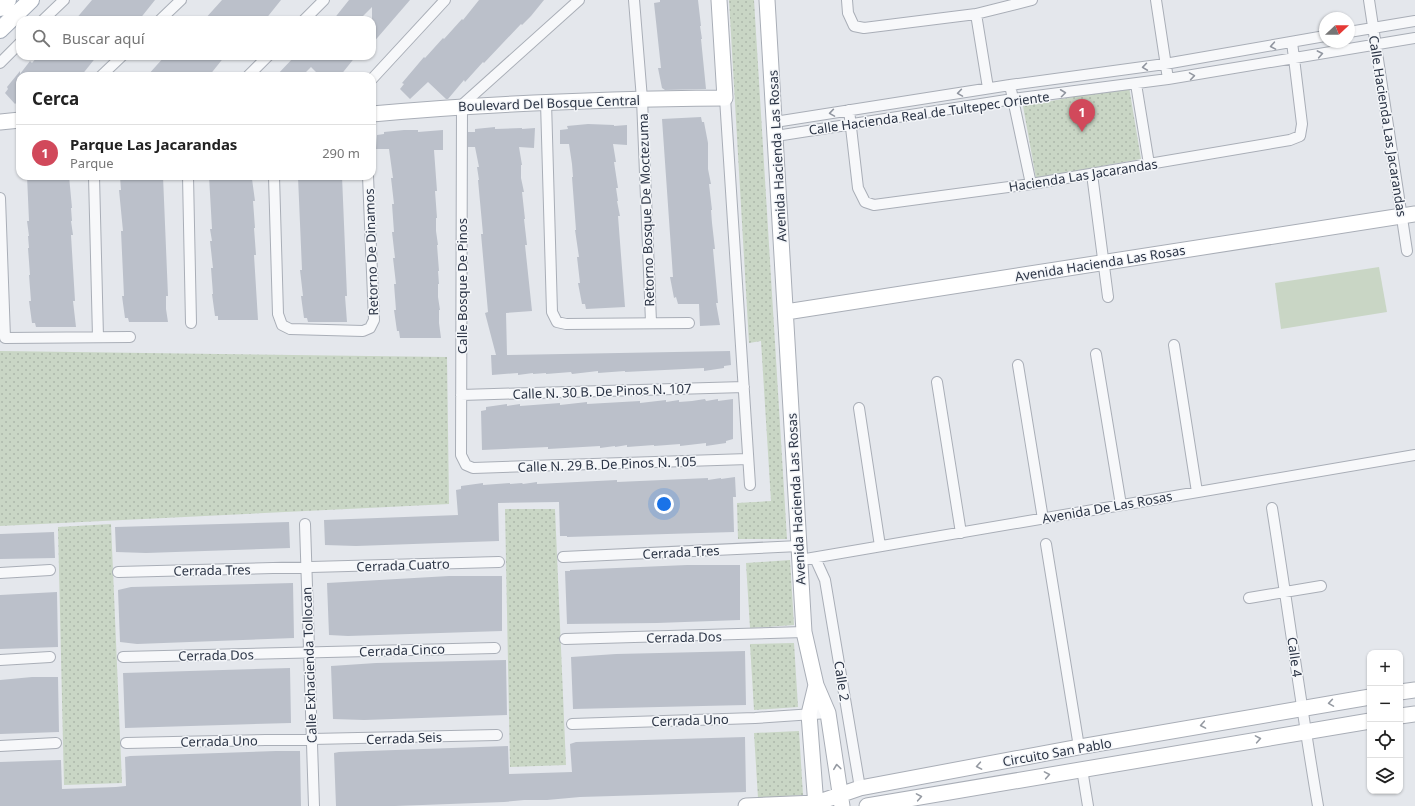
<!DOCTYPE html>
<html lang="es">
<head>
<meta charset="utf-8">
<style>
  body { margin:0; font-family:"Noto Sans",sans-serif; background:#f2f2f2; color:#222 }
  .controls { position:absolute; right:12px; bottom:12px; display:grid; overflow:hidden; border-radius:8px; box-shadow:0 1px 3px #0004 }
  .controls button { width:36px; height:36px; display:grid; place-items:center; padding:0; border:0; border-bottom:1px solid #e0e0e0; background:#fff; color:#222; font:20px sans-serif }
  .compass { position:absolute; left:1319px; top:12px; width:36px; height:36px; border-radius:50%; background:#fff; box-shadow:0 1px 3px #0004; rotate:68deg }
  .you { position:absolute; left:664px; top:504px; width:14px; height:14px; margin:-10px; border:3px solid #fff; border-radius:50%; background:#1a73e8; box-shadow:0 0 0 6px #1a73e833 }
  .badge { display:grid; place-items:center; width:26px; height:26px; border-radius:50%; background:#d1495b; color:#fff; font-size:13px; font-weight:700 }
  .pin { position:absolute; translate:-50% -33px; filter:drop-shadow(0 1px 2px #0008) }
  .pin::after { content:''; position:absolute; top:21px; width:14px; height:12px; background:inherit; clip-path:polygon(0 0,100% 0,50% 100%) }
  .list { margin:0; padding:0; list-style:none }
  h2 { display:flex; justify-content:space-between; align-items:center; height:52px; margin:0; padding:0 16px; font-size:17px }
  h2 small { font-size:13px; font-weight:400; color:#767676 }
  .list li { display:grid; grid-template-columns:26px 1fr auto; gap:12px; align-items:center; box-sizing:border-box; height:56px; padding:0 16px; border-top:1px solid #e0e0e0 }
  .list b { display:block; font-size:15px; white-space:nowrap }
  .list p { margin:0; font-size:13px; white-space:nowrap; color:#767676 }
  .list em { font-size:13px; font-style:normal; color:#767676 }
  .icon { flex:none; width:22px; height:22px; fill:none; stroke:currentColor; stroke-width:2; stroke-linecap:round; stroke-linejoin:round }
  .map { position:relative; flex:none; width:1415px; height:806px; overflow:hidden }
  .search { position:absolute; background:#fff; box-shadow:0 1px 3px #0004; left:16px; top:16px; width:360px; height:44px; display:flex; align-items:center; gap:10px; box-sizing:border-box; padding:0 14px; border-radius:12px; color:#767676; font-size:15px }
  .panel { position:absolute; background:#fff; box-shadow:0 1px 3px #0004; left:16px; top:72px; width:360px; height:108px; border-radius:12px }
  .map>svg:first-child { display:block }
</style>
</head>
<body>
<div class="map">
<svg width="1415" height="806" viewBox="0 0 1415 806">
  <defs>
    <pattern id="green-dots" width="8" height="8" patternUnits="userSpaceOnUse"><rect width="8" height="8" fill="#c9d6c5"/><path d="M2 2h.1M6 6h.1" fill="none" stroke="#adb8ab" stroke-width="1.8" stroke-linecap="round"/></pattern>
  </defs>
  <rect width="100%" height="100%" fill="#e4e7ec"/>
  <path fill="url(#green-dots)" d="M729 0H754L787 539H738L737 503 771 501 761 341 749 343Z
    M1129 87 1141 159 1036 178 1023 106Z
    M0 351 447 357 449 504 0 526Z
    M505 509H555L566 765 510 767Z
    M111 524 122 783 64 785 58 527Z
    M790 560 794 625 750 628 746 563Z
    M794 643 798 707 754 710 750 644Z
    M799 731 803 795 758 798 754 733Z"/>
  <path fill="#c9d6c5" d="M1379 267 1387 312 1281 329 1275 283Z"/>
  <path fill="#bbc0ca" d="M92 0H155L139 20H75Z
    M222 0H281L265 20H204Z
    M349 0H410L372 44V7L359 20H333Z
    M479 0H544L531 16 522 25 521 24 484 63 483 62 465 82 464 80 448 99H446L428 82 410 99 400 89 404 84 402 83 424 57 425 58 443 38 444 39 462 19 463 20Z
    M660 0H698L701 26H700L702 39H701L706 89 665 90 662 88 658 68H661L654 3 660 2Z
    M38 56H97L81 76H20V99L15 104 5 93 8 89 7 87 20 71V74L30 61 32 63Z
    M165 56H225L209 76H147Z
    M295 56H356L340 76H320L311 67 302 76H276Z
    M701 117 702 122H704L708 143V169L711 184H709L712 210H711L712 223 715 249H713L718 303H716L720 325 700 326 699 304H678L676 297 674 298 670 277H673L662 119Z
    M588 124 614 125V126L627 125V145L613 144 616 162H614L618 188H616L618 201H617L620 216H618L625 307 586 309 585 304H582L578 283H580L577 257H579L575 230H576L572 177H573L572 164 569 144H560V130L568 129 567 126Z
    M495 127V129L522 128V129L535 128 534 148 519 147 522 165H521V178L524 192H522L525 219H524L527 245H525L532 311 506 313 507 355 730 351 731 365 724 366V368L704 371V368L625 372V371L598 373V371L572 374 571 372 546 374V373L533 374V373L518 375V373L492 375 491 355H496L485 313 488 312 481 234H483L478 180H479L477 167H479L475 147H468V132H475V129Z
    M404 130H418V132L443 130V150H434L437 191H435L437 218H436V231L438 245H437L439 271H438L439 284H438V297L440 310H439V323L441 338H400L399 331H397L394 310H396L394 284H396L393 258H395L392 232H394L392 204H394L391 178H393L389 149H376L377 135 384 134V132Z
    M27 176H69L72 208H71L72 221H71L73 235H71L75 301H73L76 327H36L35 323H32L29 301H31L29 275H30L28 248H29L28 236H29L27 221H29Z
    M125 176H163L168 296H166V309L168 322H129L128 318H125L122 296H124L121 231H123L119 190H121L120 177Z
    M209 176H248L249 179H252L255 201H253L255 228H254L256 255H254L258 320H218V316H215L212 294H213L211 268H213L210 241H212L210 229H212Z
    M304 176H342L347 296H345L347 322H308L307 318H304L301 296H303L300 270H302L298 177Z
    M705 399 706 401 718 399V401L733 399V439L726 441V443L706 446V443L680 446V444L654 446V445L627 447V445L615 447V446L600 448V446L548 449V447L482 450 481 411 486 410V407L507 404V406L520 404V406L560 403V405L587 402V404L640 401V403L666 400V402L679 400V402L692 401Z
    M735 477 736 497H733L734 532 567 537V536H560L559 502 498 503 499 541 356 546 325 545 324 520 458 515 456 490 461 489V486L483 483V485L510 483V484L522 483 523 484 537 482V484L617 480V482L708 478V480L721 478V479Z
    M289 522 290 548 146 553 116 552 115 527Z
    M54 532 55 558 0 559V534Z
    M687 565H740V620L657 623 567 624 565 571H570V570Z
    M449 576H502V631L348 636 329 635 327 583Z
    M293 583 294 638 137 644 120 642 118 590 131 587Z
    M57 592 58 647 0 649V595Z
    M745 651 746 705 573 709 571 657 616 654Z
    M506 660 507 715 364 720 333 719 331 666 376 663Z
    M290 668 291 723 125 728 123 673Z
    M32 677H58L59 732 0 734V680Z
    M745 737 746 792 580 797 547 800H524L504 802 395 806H336L334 753 339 752 508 746 509 774 572 772 570 744 576 742Z
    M276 751H300L301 806H0V762L61 760 62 789 116 787 126 786 125 757 130 756Z"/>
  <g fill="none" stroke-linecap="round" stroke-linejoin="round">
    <g stroke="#a9aeb7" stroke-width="12">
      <path id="street" d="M579 0 462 105 461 455 466 465 473 468 748 459
        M634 0 642 99 651 322
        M847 0 848 13 854 26 864 28 976 14 1032 0
        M1156 0 1168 79
        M1369 0 1407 251
        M976 14 988 88
        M43 20 64 0
        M160 20 181 0
        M304 20 324 0
        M1349 32 1415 21
        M0 63 20 43
        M101 76 122 56
        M248 76 268 56
        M372 79 445 0
        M1136 84 1149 164
        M1010 85 1031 184
        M725 98 750 485
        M546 102 552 312 557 322 566 324 689 323
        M849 110 858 188 865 202 874 205 1031 184 1290 140 1300 136 1302 124 1292 42
        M775 122 1010 85 1165 64 1325 36
        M776 136 1013 99 1168 79 1415 38
        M1092 174 1108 297
        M94 176 98 337
        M188 176 191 323
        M274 176 278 314 282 325 290 329 363 331 370 328 374 320 368 176
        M0 198 5 338 130 337
        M1174 345 1197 492
        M1096 354 1121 505
        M1018 365 1043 519
        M937 382 961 533
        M461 395 744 387
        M859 408 880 546
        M1272 508C1288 608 1301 707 1318 806
        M305 524 314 806
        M1046 544 1079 747
        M563 557 799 546
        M815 558 825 580 860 788
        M800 560 1415 455
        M118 572 499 562
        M0 573 50 570
        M1249 598 1321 586
        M565 639 804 632
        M123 657 495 648
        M0 660 50 657
        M572 724 755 718 828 713
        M126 743 497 735
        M0 746 56 743
        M1082 769 1088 806"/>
    </g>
    <g stroke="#a9aeb7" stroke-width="17">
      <path id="secondary" d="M767 0 804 632 816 685 828 713 842 806
        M372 114C490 103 607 99 725 98L719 0
        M0 122 20 120
        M786 312 1415 214
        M816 685 809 714 816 806
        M1400 692 1415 690
        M1400 716 1415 714
        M746 806 816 803 860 788 1079 747 1370 697
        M867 806 1370 721"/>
    </g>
    <g stroke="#a3abb8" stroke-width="18">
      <path id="primary" d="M0 8 8 0
        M0 30 31 0"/>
    </g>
    <use href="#street" stroke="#f7f8fa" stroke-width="10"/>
    <use href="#secondary" stroke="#fff" stroke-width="15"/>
    <use href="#primary" stroke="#fff" stroke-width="16"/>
  </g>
  <defs><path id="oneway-chevron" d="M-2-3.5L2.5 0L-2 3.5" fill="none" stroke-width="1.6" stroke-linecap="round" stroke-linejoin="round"/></defs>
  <g stroke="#9196a0">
    <use href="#oneway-chevron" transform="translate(1273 46) rotate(170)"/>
    <use href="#oneway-chevron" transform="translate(1320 54) rotate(-11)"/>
    <use href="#oneway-chevron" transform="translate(1145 67) rotate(172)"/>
    <use href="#oneway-chevron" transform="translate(1192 76) rotate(-9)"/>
    <use href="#oneway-chevron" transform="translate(960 93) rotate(171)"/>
    <use href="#oneway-chevron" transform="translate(1063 93) rotate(-7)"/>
    <use href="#oneway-chevron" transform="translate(832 113) rotate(171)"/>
  </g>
  <g stroke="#959aa2">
    <use href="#oneway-chevron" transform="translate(1331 703) rotate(171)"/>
    <use href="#oneway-chevron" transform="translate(1203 725) rotate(170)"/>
    <use href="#oneway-chevron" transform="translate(1258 739) rotate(-10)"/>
    <use href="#oneway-chevron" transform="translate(979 766) rotate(170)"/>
    <use href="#oneway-chevron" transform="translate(837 767) rotate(-97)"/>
    <use href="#oneway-chevron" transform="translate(1047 775) rotate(-10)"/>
    <use href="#oneway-chevron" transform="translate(919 797) rotate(-10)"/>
  </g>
  <g text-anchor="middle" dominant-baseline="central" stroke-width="3" stroke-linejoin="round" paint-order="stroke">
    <g font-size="13" fill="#2b3445" stroke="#f4f6f9">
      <text transform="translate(549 103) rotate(-2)">Boulevard Del Bosque Central</text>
      <text transform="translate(929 113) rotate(-8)">Calle Hacienda Real de Tultepec Oriente</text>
      <text transform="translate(1388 126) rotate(81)">Calle Hacienda Las Jacarandas</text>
      <text transform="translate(777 156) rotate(-93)">Avenida Hacienda Las Rosas</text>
      <text transform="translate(1083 175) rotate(-9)">Hacienda Las Jacarandas</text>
      <text transform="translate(646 210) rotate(-92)">Retorno Bosque De Moctezuma</text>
      <text transform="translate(371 252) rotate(-92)">Retorno De Dinamos</text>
      <text transform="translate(1100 263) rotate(-9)">Avenida Hacienda Las Rosas</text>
      <text transform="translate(462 286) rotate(-90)">Calle Bosque De Pinos</text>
      <text transform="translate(602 391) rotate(-2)">Calle N. 30 B. De Pinos N. 107</text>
      <text transform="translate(607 464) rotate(-2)">Calle N. 29 B. De Pinos N. 105</text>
      <text transform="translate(796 499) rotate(-93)">Avenida Hacienda Las Rosas</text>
      <text transform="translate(1107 507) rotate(-10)">Avenida De Las Rosas</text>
      <text transform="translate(681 552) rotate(-3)">Cerrada Tres</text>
      <text transform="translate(403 565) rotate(-2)">Cerrada Cuatro</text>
      <text transform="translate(212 570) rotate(-1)">Cerrada Tres</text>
      <text transform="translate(684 637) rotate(-1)">Cerrada Dos</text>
      <text transform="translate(402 650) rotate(-2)">Cerrada Cinco</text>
      <text transform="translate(216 655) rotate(-1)">Cerrada Dos</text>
      <text transform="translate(1295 657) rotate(82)">Calle 4</text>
      <text transform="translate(309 665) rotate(-92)">Calle Exhacienda Tollocan</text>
      <text transform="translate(842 681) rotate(81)">Calle 2</text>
      <text transform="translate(690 720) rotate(-2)">Cerrada Uno</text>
      <text transform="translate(404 738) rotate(-2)">Cerrada Seis</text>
      <text transform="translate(219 741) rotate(-1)">Cerrada Uno</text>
      <text transform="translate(1057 752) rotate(-10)">Circuito San Pablo</text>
    </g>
  </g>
</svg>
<div class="controls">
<button>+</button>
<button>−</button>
<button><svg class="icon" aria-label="locate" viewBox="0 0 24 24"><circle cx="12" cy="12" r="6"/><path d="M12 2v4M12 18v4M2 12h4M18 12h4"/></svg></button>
<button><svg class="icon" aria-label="layers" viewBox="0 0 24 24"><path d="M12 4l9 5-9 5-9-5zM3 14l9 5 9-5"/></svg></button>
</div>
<svg class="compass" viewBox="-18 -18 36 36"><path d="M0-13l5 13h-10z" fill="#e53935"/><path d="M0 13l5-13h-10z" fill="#767676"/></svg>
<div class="you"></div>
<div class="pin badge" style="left:1082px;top:132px">1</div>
<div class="search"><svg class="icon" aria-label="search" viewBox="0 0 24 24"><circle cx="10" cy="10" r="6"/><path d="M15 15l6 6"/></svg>Buscar aquí</div>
<section class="panel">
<h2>Cerca<small></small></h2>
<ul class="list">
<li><span class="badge">1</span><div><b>Parque Las Jacarandas</b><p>Parque</p></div><em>290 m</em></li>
</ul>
</section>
</div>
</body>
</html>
